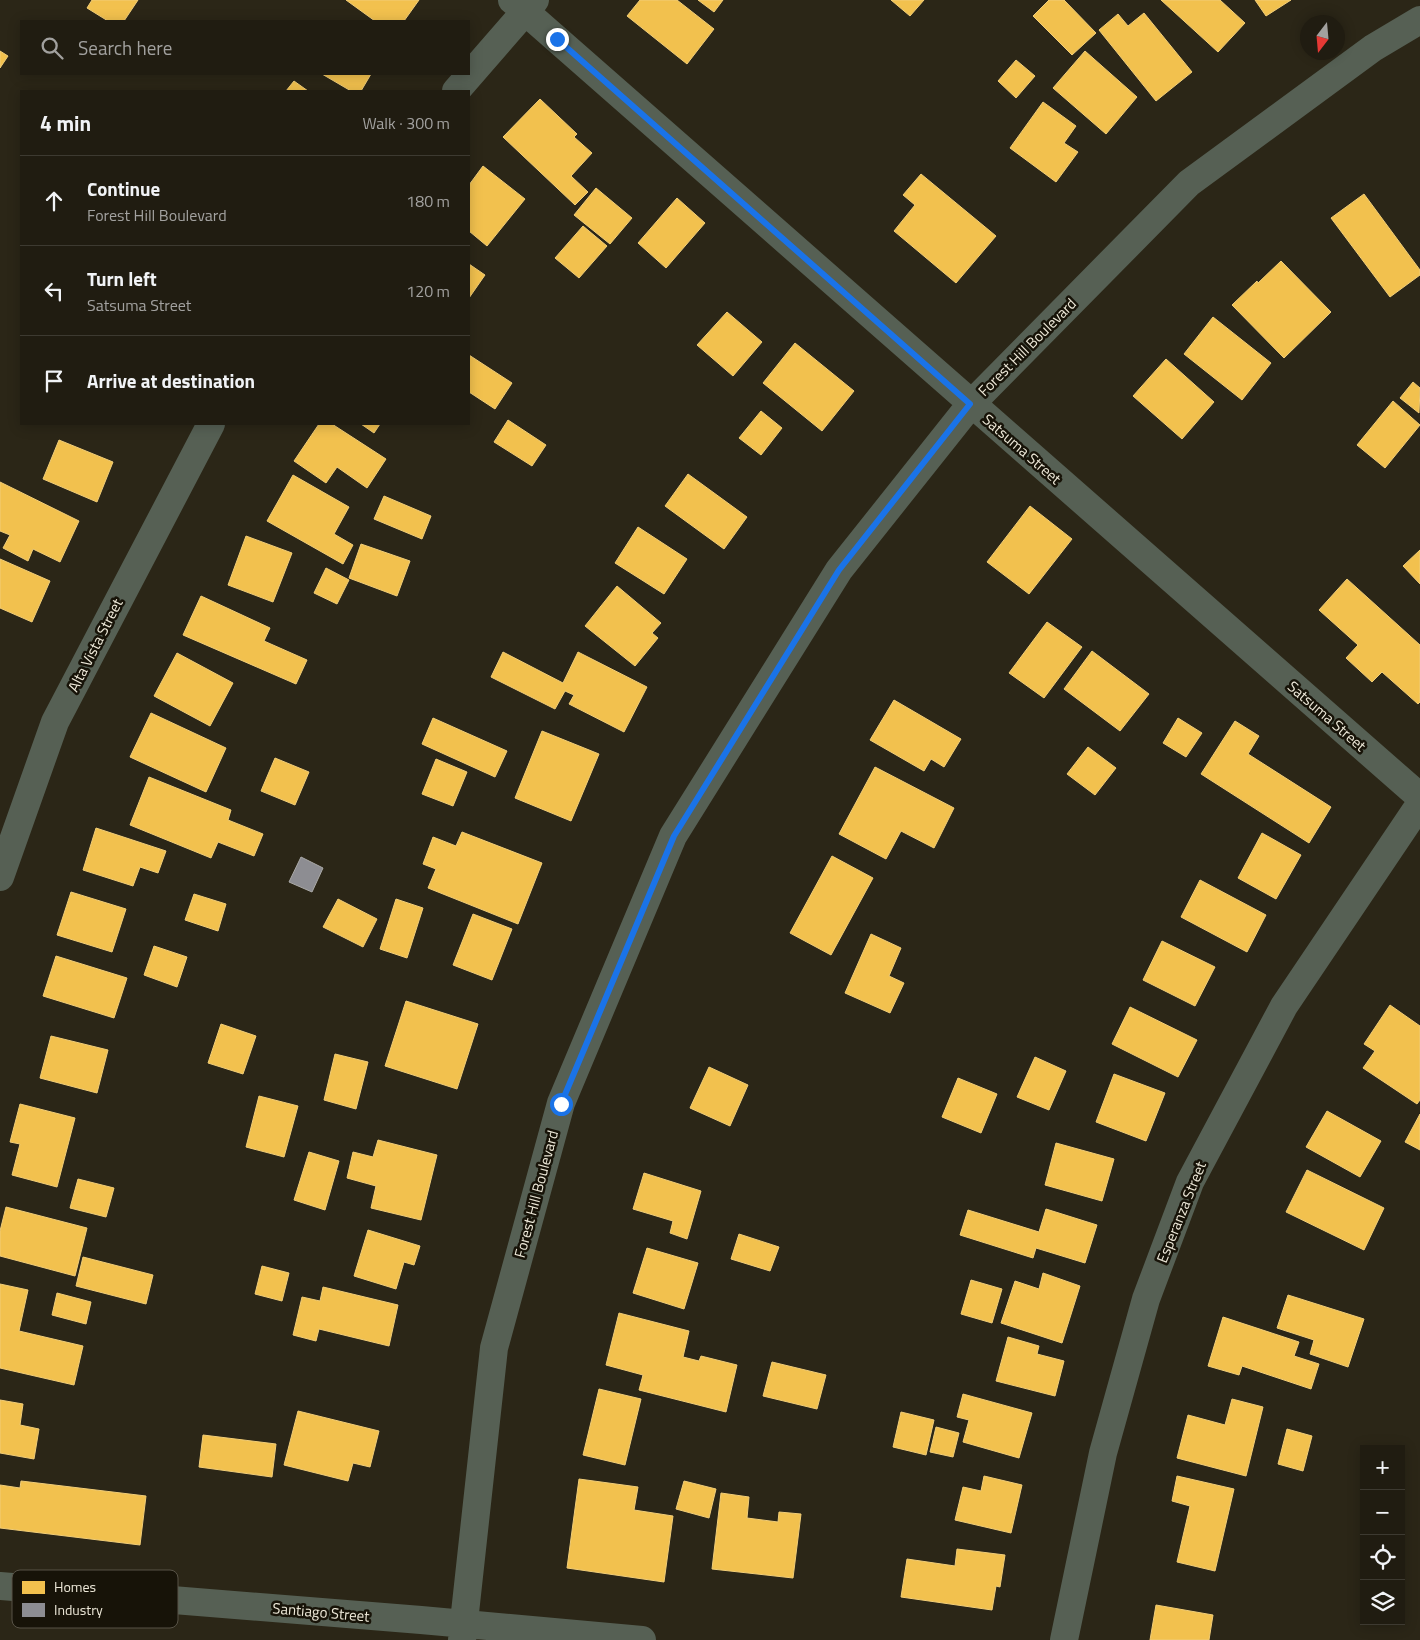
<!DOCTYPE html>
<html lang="en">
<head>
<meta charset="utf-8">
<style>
  body { margin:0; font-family:"Titillium Web",sans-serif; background:#2d291f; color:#f1f3f6 }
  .controls { position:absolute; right:15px; bottom:15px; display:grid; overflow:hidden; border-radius:0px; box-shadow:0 2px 12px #0003 }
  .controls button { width:45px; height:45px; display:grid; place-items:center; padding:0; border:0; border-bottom:1px solid #3d3a31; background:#201c11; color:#f1f3f6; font:25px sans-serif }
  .compass { position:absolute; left:1300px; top:15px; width:45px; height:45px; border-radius:50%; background:#201c11; box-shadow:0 2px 12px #0003; rotate:196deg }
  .stop { position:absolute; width:15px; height:15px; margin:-11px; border:4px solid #1a73e8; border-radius:50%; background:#fff }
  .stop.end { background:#1a73e8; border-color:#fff; box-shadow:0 1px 5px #0008 }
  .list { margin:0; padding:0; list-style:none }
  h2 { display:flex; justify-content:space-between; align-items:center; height:65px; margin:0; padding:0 20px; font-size:21px }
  h2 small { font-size:16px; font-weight:400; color:#a2a19f }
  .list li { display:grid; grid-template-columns:32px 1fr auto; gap:15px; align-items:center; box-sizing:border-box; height:90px; padding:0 20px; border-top:1px solid #3d3a31 }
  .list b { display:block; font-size:19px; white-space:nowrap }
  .list p { margin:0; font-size:16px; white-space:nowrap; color:#a2a19f }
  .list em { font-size:16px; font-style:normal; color:#a2a19f }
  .icon { flex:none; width:28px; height:28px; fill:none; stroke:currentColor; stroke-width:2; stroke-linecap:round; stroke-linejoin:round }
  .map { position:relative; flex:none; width:1420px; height:1640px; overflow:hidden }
  .search { position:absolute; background:#201c11; box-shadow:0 2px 12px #0003; left:20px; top:20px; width:450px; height:55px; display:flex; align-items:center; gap:12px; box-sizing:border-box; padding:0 18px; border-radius:0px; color:#a2a19f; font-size:19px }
  .panel { position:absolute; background:#201c11; box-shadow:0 2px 12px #0003; left:20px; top:90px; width:450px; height:335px; border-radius:0px }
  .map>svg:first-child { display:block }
</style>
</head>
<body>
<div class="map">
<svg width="1420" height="1640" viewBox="0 0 1420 1640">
  <rect width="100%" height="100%" fill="#2b2617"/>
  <path fill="#f2c14e" stroke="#f1cd78" d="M92 0H138L124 21H108L87 8Z
    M346 0H419L404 21H375Z
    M640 0H677L714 29 687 64 627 16Z
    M698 0H723L714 12Z
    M891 0H924L910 16Z
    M1049 0H1064L1096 33 1072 55 1033 16Z
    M1161 0H1220L1245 23 1218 52Z
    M1255 0H1291L1266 16Z
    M1144 13 1192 72 1156 101 1099 30 1118 14 1128 26Z
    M0 51 8 56 0 68Z
    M1085 51 1137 97 1106 134 1053 88Z
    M1016 60 1035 76 1016 98 998 81Z
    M322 74H371L361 91H351Z
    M294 81 308 91H286Z
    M540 99 577 134 574 137 592 153 571 176 588 192 575 205 503 137Z
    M1043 102 1076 126 1064 143 1078 152 1056 182 1010 148Z
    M483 166 525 199 487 246 469 231V185Z
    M921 174 996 236 956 283 894 231 915 205 903 195Z
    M596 188 632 218 610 244 574 215Z
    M1364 194 1420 270V275L1390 297 1331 218Z
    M677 198 705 223 666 268 638 243Z
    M583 226 607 246 579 278 555 258Z
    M1281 261 1331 312 1284 358 1232 305 1257 281 1258 283Z
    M469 264 485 275 469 298Z
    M727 312 762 342 733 376 697 345Z
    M1213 317 1271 363 1242 400 1184 354Z
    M795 343 854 391 822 431 763 383Z
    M469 355 512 383 495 409 469 392Z
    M1166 359 1214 402 1182 439 1133 396Z
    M1413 382 1420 388 1419 413 1400 398Z
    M1393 401 1420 425 1385 468 1357 445Z
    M761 411 782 428 761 455 739 438Z
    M508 420 546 445 532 466 494 442Z
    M319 424H332L386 459 367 488 337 467 326 483 294 461Z
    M361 424H380L374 433Z
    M59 440 113 462 97 502 43 479Z
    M688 474 747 517 724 549 665 506Z
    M293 475 349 507 334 534 353 545 343 564 267 521Z
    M0 482 79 521 60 562 33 549 28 561 3 548 10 535 0 531Z
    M384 496 431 516 422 539 374 519Z
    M1030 506 1072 539 1029 594 987 562Z
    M638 527 687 559 664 594 615 563Z
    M246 536 292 553 273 602 228 585Z
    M361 544 410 561 397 596 349 578Z
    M1420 550V584L1403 566Z
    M0 559 50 581 32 622 0 608Z
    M326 568 349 580 337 604 314 593Z
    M1347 579 1420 645V702L1418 704 1382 672 1372 682 1346 658 1358 645 1319 610Z
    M617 586 661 623 652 633 658 638 635 666 585 626Z
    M201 596 270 628 264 641 307 660 296 684 183 635Z
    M1047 622 1082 647 1044 698 1009 673Z
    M1092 651 1149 694 1120 731 1064 689Z
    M503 652 563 683 578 652 647 687 624 732 569 704 574 695 565 691 555 709 491 677Z
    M177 653 233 683 210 726 154 696Z
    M894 700 961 739 944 767 931 759 924 771 870 740Z
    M151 713 226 748 206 792 130 757Z
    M433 718 507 751 495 777 422 744Z
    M1178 718 1202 733 1186 757 1163 743Z
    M1235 721 1259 736 1248 754 1331 807 1309 843 1201 774Z
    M542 731 599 754 571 821 515 798Z
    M1088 747 1116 768 1095 795 1067 774Z
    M275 758 309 772 295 805 261 791Z
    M436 759 467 772 453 806 422 794Z
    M875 767 954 808 934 848 901 831 886 859 839 834Z
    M149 777 231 810 228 820 263 834 254 856 218 842 211 858 130 825Z
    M96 828 166 851 158 873 140 867 133 886 83 870Z
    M462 832 542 863 518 924 428 888 436 869 423 864 433 837 456 846Z
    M1262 833 1301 855 1276 899 1238 878Z
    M832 856 873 878 831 955 790 933Z
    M1200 880 1266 915 1247 952 1181 917Z
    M71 892 126 909 112 952 57 935Z
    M194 894 226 904 218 931 185 920Z
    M338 899 377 919 363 947 323 927Z
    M396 899 423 908 407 958 380 949Z
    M473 914 512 929 492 980 453 965Z
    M871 934 901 948 889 976 904 983 890 1013 845 993Z
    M1162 941 1215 967 1195 1006 1143 980Z
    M154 946 187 957 177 987 144 975Z
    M56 956 127 978 114 1018 43 996Z
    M406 1001 478 1024 457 1089 385 1066Z
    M1390 1005 1420 1026V1100L1417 1104 1363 1068 1375 1051 1364 1044Z
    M1130 1007 1197 1040 1178 1077 1112 1044Z
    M221 1024 256 1036 243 1074 208 1063Z
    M51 1036 108 1050 97 1093 40 1078Z
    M335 1054 368 1062 356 1109 324 1100Z
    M1035 1057 1066 1071 1049 1110 1017 1097Z
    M709 1067 748 1085 730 1126 690 1108Z
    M1114 1074 1165 1093 1146 1141 1096 1122Z
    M958 1078 997 1094 981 1133 942 1117Z
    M259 1096 298 1106 284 1157 246 1147Z
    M20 1104 75 1118 57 1187 12 1175 20 1144 10 1142Z
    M1327 1111 1381 1141 1360 1177 1306 1147Z
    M1420 1114V1150L1405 1142Z
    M378 1140 437 1155 421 1220 371 1208 376 1186 347 1178 353 1152 373 1157Z
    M1056 1143 1114 1159 1102 1201 1045 1185Z
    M309 1152 339 1161 325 1210 294 1200Z
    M1307 1170 1384 1208 1364 1250 1286 1212Z
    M644 1173 701 1191 687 1239 670 1233 673 1221 633 1209Z
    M78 1179 114 1188 106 1217 70 1208Z
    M6 1207 87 1228 75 1276 0 1256V1231Z
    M1046 1209 1097 1225 1085 1263 1036 1248 1033 1258 960 1235 968 1210 1039 1232Z
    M368 1230 420 1246 414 1265 404 1262 396 1289 354 1276Z
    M739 1234 779 1247 770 1271 731 1259Z
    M647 1248 698 1263 684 1309 633 1293Z
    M83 1257 153 1275 146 1304 76 1286Z
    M262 1266 289 1273 282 1301 255 1294Z
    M1043 1273 1080 1286 1062 1343 1001 1323 1015 1281 1039 1289Z
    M971 1280 1002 1289 992 1323 961 1314Z
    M0 1284 28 1290 19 1331 83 1346 74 1385 0 1368Z
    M323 1287 398 1305 389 1346 319 1329 316 1341 293 1335 302 1297 320 1301Z
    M57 1293 91 1302 86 1324 52 1315Z
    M1288 1295 1364 1319 1348 1367 1310 1354 1314 1340 1277 1328Z
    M619 1313 689 1331 683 1357 699 1361 701 1356 737 1365 726 1412 639 1390 643 1375 606 1365Z
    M1223 1317 1299 1342 1294 1356 1319 1364 1311 1389 1242 1366 1239 1375 1208 1366Z
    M1008 1337 1039 1346 1037 1354 1064 1361 1055 1396 996 1381Z
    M772 1362 826 1375 817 1409 763 1396Z
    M599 1389 641 1399 625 1465 583 1455Z
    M963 1394 1032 1413 1019 1458 963 1442 969 1420 957 1417Z
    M1232 1399 1263 1407 1246 1476 1177 1458 1188 1415 1225 1425Z
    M0 1400 23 1404 20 1425 39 1429 34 1459 0 1453Z
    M298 1411 379 1431 370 1467 353 1463 348 1481 284 1465Z
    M901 1412 934 1420 926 1455 893 1447Z
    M936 1427 959 1433 953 1457 930 1452Z
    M1287 1429 1312 1436 1303 1471 1278 1464Z
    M203 1435 276 1444 272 1477 199 1467Z
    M984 1476 1022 1485 1011 1533 955 1520 963 1487 981 1491Z
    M1177 1476 1234 1489 1215 1571 1177 1562 1190 1506 1172 1501Z
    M579 1479 638 1487 634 1510 673 1516 664 1582 567 1568Z
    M21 1481 146 1496 140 1545 0 1528V1485L20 1488Z
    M684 1481 716 1489 709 1518 676 1509Z
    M721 1493 749 1497 747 1518 778 1522 779 1512 801 1514 793 1578 712 1569Z
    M957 1549 1005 1555 1000 1587 996 1586 992 1610 901 1597 907 1559 955 1566Z
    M1156 1605 1213 1615 1209 1640H1150Z"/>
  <path fill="#8d8d92" stroke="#aaa9a7" d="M301 857 323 868 312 892 289 882Z"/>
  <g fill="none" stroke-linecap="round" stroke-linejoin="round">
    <path stroke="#566054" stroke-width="28" d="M512 0 1420 797
      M456 91 535 0
      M0 877 55 722 211 424
      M0 1586 421 1620 642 1640
      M462 1640 494 1348 561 1103 673 836 839 570 971 404 1189 183 1373 48 1420 20
      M1064 1640 1103 1453 1146 1299 1190 1182 1284 1006 1420 804"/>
  </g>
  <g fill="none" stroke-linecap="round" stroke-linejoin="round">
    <path stroke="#1a73e8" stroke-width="6" d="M557 39 970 404 839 570 674 836 561 1104"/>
  </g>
  <g text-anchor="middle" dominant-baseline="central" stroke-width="5" stroke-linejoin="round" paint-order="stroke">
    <g font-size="15" fill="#eee9d9" stroke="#171308">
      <text transform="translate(1027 347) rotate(-45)">Forest Hill Boulevard</text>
      <text transform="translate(1022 449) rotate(41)">Satsuma Street</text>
      <text transform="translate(95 645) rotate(-63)">Alta Vista Street</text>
      <text transform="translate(1327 716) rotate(41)">Satsuma Street</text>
      <text transform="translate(536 1194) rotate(-75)">Forest Hill Boulevard</text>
      <text transform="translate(1181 1212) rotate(-68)">Esperanza Street</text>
      <text transform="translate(321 1612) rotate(5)">Santiago Street</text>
    </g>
  </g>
  <rect x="12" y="1570" width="166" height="58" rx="8" fill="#171308" stroke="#585347" stroke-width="1"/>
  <rect x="22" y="1581" width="23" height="13" fill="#f2c14e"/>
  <rect x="22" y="1603" width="23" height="14" fill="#8d8d92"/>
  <g font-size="14" fill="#eee9d9">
    <text x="54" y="1592">Homes</text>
    <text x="54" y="1615">Industry</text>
  </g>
</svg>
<div class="controls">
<button>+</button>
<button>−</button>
<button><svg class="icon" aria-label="locate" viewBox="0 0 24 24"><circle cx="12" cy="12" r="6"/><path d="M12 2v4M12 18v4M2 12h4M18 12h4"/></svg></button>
<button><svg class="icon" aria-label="layers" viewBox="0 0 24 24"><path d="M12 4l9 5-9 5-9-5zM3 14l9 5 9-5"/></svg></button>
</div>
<svg class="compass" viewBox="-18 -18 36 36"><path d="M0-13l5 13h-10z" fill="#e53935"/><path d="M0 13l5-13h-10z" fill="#a2a19f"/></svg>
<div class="stop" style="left:561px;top:1104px"></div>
<div class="stop end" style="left:557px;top:39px"></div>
<div class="search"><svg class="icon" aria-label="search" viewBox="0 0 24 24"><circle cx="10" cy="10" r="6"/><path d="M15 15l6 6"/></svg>Search here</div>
<section class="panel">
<h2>4 min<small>Walk · 300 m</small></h2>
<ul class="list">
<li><svg class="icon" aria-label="ahead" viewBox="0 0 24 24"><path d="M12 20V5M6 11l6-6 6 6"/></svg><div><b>Continue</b><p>Forest Hill Boulevard</p></div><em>180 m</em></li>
<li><svg class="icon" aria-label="left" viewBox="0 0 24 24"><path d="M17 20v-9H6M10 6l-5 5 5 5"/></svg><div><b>Turn left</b><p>Satsuma Street</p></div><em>120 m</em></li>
<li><svg class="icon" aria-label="arrive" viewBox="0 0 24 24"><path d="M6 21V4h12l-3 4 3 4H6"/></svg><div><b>Arrive at destination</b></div></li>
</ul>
</section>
</div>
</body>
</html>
